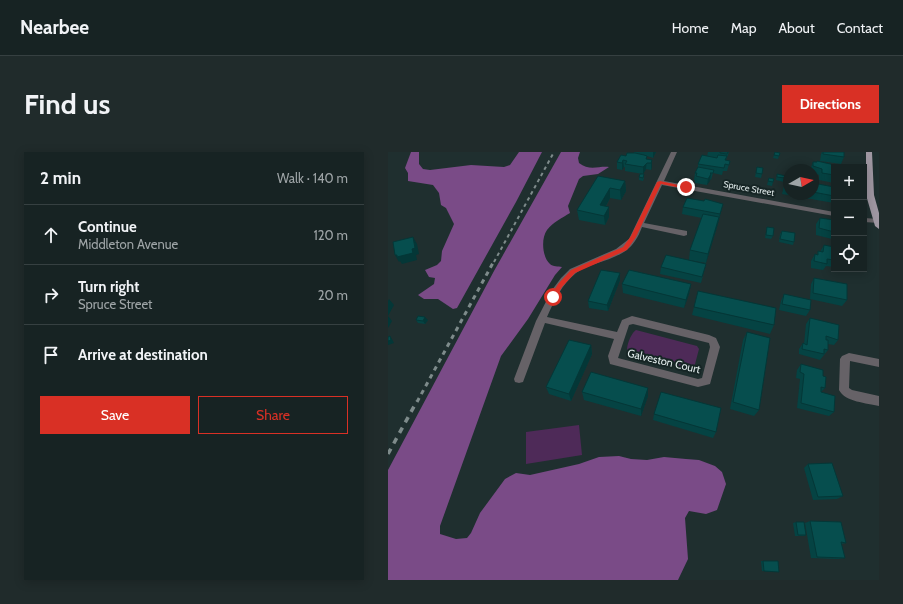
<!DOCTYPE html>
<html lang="en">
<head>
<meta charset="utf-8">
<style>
  body { margin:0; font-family:Cabin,sans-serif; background:#202b2b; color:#f1f3f6 }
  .controls { position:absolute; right:12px; top:12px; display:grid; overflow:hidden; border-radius:0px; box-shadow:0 2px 10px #0003 }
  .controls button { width:36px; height:36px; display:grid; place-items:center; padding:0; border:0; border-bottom:1px solid #364041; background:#172323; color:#f1f3f6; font:20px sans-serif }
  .compass { position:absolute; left:395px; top:12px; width:36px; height:36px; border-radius:50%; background:#172323; box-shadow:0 2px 10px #0003; rotate:81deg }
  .stop { position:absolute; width:12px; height:12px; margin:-9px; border:3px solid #d93025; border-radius:50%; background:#fff }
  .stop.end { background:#d93025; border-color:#fff; box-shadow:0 1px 4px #0008 }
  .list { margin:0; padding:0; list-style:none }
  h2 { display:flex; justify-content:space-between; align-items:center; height:52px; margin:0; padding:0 16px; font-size:17px }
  h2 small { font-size:13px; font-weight:400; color:#9ea4a6 }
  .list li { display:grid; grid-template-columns:26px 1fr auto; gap:12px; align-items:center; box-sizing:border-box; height:60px; padding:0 16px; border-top:1px solid #364041 }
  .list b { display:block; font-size:15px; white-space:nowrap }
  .list p { margin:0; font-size:13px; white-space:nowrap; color:#9ea4a6 }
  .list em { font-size:13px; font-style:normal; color:#9ea4a6 }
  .actions { display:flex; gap:8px; padding:12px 16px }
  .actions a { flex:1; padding:9px 0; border:1px solid #d93025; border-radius:0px; text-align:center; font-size:14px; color:#d93025 }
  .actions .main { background:#d93025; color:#fff }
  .icon { flex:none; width:22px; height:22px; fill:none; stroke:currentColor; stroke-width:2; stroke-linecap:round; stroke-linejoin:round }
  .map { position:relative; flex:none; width:491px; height:428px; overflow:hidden; border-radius:0px }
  header { display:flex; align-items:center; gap:24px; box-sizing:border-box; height:56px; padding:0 20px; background:#172323; border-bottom:1px solid #364041 }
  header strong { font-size:19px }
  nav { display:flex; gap:22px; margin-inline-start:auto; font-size:14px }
  .intro { display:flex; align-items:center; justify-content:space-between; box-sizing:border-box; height:96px; padding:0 24px }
  h1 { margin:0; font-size:28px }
  .button { padding:10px 18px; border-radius:0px; background:#d93025; color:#fff; font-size:14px; font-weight:700 }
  main { display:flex; gap:24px; padding:0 24px }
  aside { flex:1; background:#172323; border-radius:0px; box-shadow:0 2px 10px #0003 }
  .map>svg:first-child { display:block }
</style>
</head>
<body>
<header>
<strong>Nearbee</strong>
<nav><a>Home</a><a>Map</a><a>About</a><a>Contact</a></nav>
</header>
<div class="intro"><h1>Find us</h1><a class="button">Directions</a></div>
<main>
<aside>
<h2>2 min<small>Walk · 140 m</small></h2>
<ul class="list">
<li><svg class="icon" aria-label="ahead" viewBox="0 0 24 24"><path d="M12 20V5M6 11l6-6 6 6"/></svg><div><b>Continue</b><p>Middleton Avenue</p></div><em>120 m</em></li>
<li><svg class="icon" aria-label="right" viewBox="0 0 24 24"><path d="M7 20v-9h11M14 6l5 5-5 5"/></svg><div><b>Turn right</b><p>Spruce Street</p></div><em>20 m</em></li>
<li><svg class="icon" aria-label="arrive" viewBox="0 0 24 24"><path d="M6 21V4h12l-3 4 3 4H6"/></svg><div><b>Arrive at destination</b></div></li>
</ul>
<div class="actions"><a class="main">Save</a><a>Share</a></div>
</aside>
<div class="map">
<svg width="491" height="428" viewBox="0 0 491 428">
  <rect width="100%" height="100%" fill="#1f2f2f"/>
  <path fill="#4e2a58" d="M248 178 309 194 311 197 306 216 299 217 240 201C237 196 243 181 248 178Z
    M191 273 194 303 138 312V280Z"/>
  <path fill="#7a4b87" d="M23 0H31V12L35 17 42 18 83 13 116 15 122 13 131 0H154L128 50 69 156 65 157 50 147H36L30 143 46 132 47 126 41 125 37 118 49 113 53 109 54 99 66 72 58 56 53 53 51 41 45 33 20 29V21L17 16Z
    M173 0H192L190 6 191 11C201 19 210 14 221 15L210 22 195 24 191 27 180 54 182 61C174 66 165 70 159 78 153 86 154 105 162 112 165 115 170 114 174 115L167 123 140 167 113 204 52 374V382L68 387 79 386 83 381 92 361 117 327 128 321 142 323 191 312 211 305 231 304 243 307 259 308 276 305 298 307 311 308 327 314 334 320 338 332 329 358 318 362 301 359 297 366 300 407 290 428H0V318L106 119Z"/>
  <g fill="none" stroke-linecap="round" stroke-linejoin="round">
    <path fill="#666267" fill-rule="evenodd" d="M283 0H289L276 29 446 60V64L274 33 256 71 299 79V83L296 84 254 75C252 80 250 85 247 89 234 109 206 108 188 121 174 132 166 149 159 165L229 180 234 168 244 164 321 183 328 186 332 195 322 232 310 235 222 212 220 204 226 187 157 171 135 230 131 231 127 230 126 227 148 169 164 138 173 126 182 117 228 97 241 87ZM245 172 321 191 322 195 314 226 310 227 230 206 241 173Z
      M476 66 491 67V71L476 70Z
      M461 201 491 207V215L462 209 461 236 464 238 491 244V254C479 251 457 250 451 238L452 207 454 204Z"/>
    <path fill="#9f97a2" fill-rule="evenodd" d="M478 0H484L486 43 491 61V77L487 74 478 43Z"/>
    <path stroke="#7e8b8b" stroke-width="2" stroke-dasharray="3.5 3.5" stroke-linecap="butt" d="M106 110 166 0"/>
    <path stroke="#7e8b8b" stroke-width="3" stroke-dasharray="4.5 4.5" stroke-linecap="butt" d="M29 250 106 109"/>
    <path stroke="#7e8b8b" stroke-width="3.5" stroke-dasharray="6 6" stroke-linecap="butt" d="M0 302 29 249"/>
  </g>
  <path fill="#054343" d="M246 0H268L265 6 259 4V7L264 8V15L263 18 258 17 255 22 237 19V15H236L234 18 229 17V10L238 4 246 1Z
    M320 0H341L338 8 342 9 339 19H335L334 23 325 21 323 28 322 27 319 33 307 31V28H306L307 21 310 15V12L319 4Z
    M387 0 392 1 390 7 385 6Z
    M434 0H456V5L453 12 432 9 433 2Z
    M429 9 446 15V31L431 28V23L425 21V18H422L425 10H429Z
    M369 15 374 22 373 26 367 25Z
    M256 22V26L255 29 251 28V25Z
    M389 22 398 24 396 30 388 28Z
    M210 24 237 29 238 39 233 48 222 46 218 54 221 65 217 73 191 68 189 58Z
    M381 26 386 27 384 34 379 33Z
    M398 27H401V42H425V31L446 35V51L394 42 396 34Z
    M335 52 329 75 318 111 301 108 302 98 314 66 294 62 295 55Z
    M432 66 446 68V86L444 87 428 83V72Z
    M379 75 385 84 383 87 377 86Z
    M394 79 406 90 405 93 391 90 392 82Z
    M436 93 446 95V115L438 114 435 118 423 116V109L427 102 429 103 430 99 432 100Z
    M318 112 313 131 272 122 273 115Z
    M232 121V128L220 159 201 156 200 149Z
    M426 126 459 148 454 154 422 147 423 132Z
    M234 132H303L301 142 296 156 235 141Z
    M396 142 422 158 418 164 391 158 393 149Z
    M306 155 386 173 382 182 304 163Z
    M422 166 450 188 446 193 440 192V198L432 208 411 202V197L415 191 416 192 418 172Z
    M28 168H40L37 172 30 171Z
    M359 180 371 258 366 264 342 257 355 188Z
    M203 193 204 202 183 249 161 242 158 235Z
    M413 212 435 224 437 236 433 240 446 260 441 264 409 256 412 227 408 226 409 218Z
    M260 236V244L253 264 196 248 194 240Z
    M266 262 328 280 325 286 265 268Z
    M420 312 455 344 449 347 425 348 416 316Z
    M422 369 458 391 453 392 457 406 450 407 423 406 417 371Z
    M408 370 418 383 416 384H407L405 371Z
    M373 409H375L391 420H389L374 419Z"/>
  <path fill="#043737" d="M265 0H268L265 6Z
    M259 4 258 17 255 22V15L258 7Z
    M235 8 236 15 234 18V11Z
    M264 8V15L263 18V11Z
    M323 22 322 29 319 33 320 27Z
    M237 29 238 39 233 48 232 38Z
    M222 36V46L213 63 212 53Z
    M335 52 329 75 318 111 320 102Z
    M221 55V65L217 73 216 64Z
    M25 85 29 92 31 102 28 103 29 108 14 112 12 109 11 110 7 103 24 97Z
    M232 121V128L220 159 219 153Z
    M303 132 301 142 296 156 298 148Z
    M1 147 6 153 0 164 4 169 0 176V149Z
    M37 165 40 168 37 172 35 169Z
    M2 184 4 187 6 191 0 193V189Z
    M203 193 204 202 183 249 181 242Z
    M260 236V244L253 264V257Z"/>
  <path fill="#064e4e" stroke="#043737" d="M332 0H340L339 2 332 1Z
    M387 0 392 1 391 4 386 3Z
    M435 0H456V5L435 2Z
    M239 1H247L256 3 259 4 258 7 264 8 263 11H259L255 15 237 12 239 9 235 8 234 11 229 10 233 3 238 4Z
    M314 3 329 6 330 3 339 4 337 8 342 9 341 13 337 12 336 16 310 12Z
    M429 9 451 14 450 15H446V23L434 21V17L425 14V10H429Z
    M310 15 326 18 325 21H322L323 22 320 27 308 24 309 21H307Z
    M369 15 375 16 374 22 368 21Z
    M252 22H256L255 26 251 25Z
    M389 22 398 24 397 26 389 25Z
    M210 24 237 29 232 38 222 36 212 53 221 55 216 64 189 58Z
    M381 26 386 27 385 30 380 29Z
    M398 27H401V36L397 35Z
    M425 31 446 35V44L425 40Z
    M299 46 316 49 317 47 335 52 332 62 295 55Z
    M315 62 331 65 320 102 302 98Z
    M432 66 446 68V80L431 76Z
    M379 75 386 76 385 84 378 83Z
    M394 79 407 81 406 90 392 87Z
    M25 85 27 96 24 97 25 101 9 105V103H7L5 90Z
    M436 93 446 95V108L439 107V112L426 109 427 102 430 103V99L435 100Z
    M278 103 318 112 314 125 273 115Z
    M213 118 232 121 219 153 200 149Z
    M241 118 303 132 298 148 234 132Z
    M426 126 459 132V148L425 141Z
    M310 139 388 156 386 173 306 155Z
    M396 142 423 148 422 158 394 152Z
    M30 164 37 165 35 169 28 168Z
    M422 166 451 173 450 188 438 184V188H440V198L436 197V202L414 197 415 191 419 193Z
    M359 180 382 186 371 258 345 250Z
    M2 184 3 188 0 189V185Z
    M181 188 203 193 181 242 158 235Z
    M413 212 435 218V224L438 225 437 236 433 235V240L447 244 446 260 413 251 416 222 412 220Z
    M203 220 260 236 253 257 194 240Z
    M273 240 333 256 328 280 266 262Z
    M444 311 455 344 430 345 420 312Z
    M422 369 453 370 458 391 453 390 457 406 429 405Z
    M408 370H416L418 383H410Z
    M375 409H390L391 420 376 419Z"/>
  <path fill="#d93025" d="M272 29 300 35 298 37 273 32 248 85 239 98 187 121 174 135 167 147H163L162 145 170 132 183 118 235 95 243 84 269 30Z"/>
  <g text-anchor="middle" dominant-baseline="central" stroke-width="4" stroke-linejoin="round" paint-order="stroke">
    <g font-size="9" fill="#e1ebeb" stroke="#162525">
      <text transform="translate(361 36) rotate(10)">Spruce Street</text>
    </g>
    <g font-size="11" fill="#e1ebeb" stroke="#162525">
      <text transform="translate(276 209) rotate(13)">Galveston Court</text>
    </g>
  </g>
</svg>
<div class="controls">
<button>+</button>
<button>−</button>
<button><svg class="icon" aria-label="locate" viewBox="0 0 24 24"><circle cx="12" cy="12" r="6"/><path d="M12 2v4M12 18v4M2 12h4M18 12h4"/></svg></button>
</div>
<svg class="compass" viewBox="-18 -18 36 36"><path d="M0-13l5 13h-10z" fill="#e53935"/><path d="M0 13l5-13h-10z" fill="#9ea4a6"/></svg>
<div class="stop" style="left:165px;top:145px"></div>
<div class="stop end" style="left:298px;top:35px"></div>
</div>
</main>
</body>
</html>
